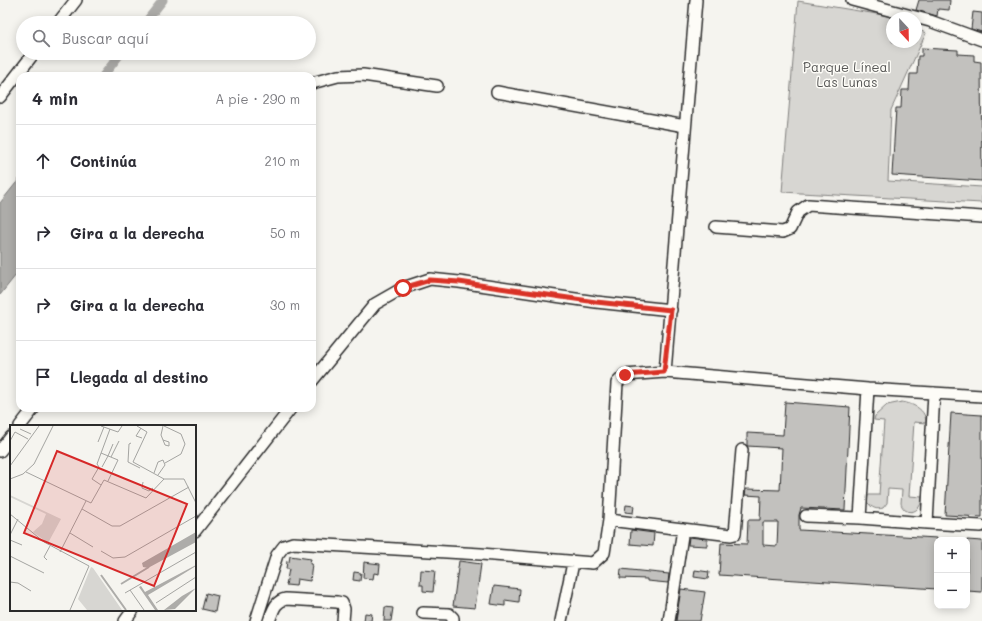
<!DOCTYPE html>
<html lang="es">
<head>
<meta charset="utf-8">
<style>
  body { margin:0; font-family:Mali,sans-serif; background:#f2f2f3; color:#2b2b33 }
  .controls { position:absolute; right:12px; bottom:12px; display:grid; overflow:hidden; border-radius:8px; box-shadow:0 2px 10px #0003 }
  .controls button { width:36px; height:36px; display:grid; place-items:center; padding:0; border:0; border-bottom:1px solid #e1e1e2; background:#fff; color:#2b2b33; font:20px sans-serif }
  .compass { position:absolute; left:886px; top:12px; width:36px; height:36px; border-radius:50%; background:#fff; box-shadow:0 2px 10px #0003; rotate:158deg }
  .stop { position:absolute; width:12px; height:12px; margin:-9px; border:3px solid #d93025; border-radius:50%; background:#fff }
  .stop.end { background:#d93025; border-color:#fff; box-shadow:0 1px 4px #0008 }
  .list { margin:0; padding:0; list-style:none }
  h2 { display:flex; justify-content:space-between; align-items:center; height:52px; margin:0; padding:0 16px; font-size:17px }
  h2 small { font-size:13px; font-weight:400; color:#7c7c81 }
  .list li { display:grid; grid-template-columns:26px 1fr auto; gap:12px; align-items:center; box-sizing:border-box; height:72px; padding:0 16px; border-top:1px solid #e1e1e2 }
  .list b { display:block; font-size:15px; white-space:nowrap }
  .list em { font-size:13px; font-style:normal; color:#7c7c81 }
  .icon { flex:none; width:22px; height:22px; fill:none; stroke:currentColor; stroke-width:2; stroke-linecap:round; stroke-linejoin:round }
  .map { position:relative; flex:none; width:982px; height:621px; overflow:hidden }
  .search { position:absolute; background:#fff; box-shadow:0 2px 10px #0003; left:16px; top:16px; width:300px; height:44px; display:flex; align-items:center; gap:10px; box-sizing:border-box; padding:0 14px; border-radius:22px; color:#7c7c81; font-size:15px }
  .panel { position:absolute; background:#fff; box-shadow:0 2px 10px #0003; left:16px; top:72px; width:300px; height:340px; border-radius:12px }
  .map>svg:first-child { display:block }
</style>
</head>
<body>
<div class="map">
<svg width="982" height="621" viewBox="0 0 982 621">
  <rect width="100%" height="100%" fill="#f5f4ef"/>
  <filter id="ink" filterUnits="userSpaceOnUse"><feTurbulence type="fractalNoise" baseFrequency=".025" numOctaves="2"/><feDisplacementMap in="SourceGraphic" scale="8" xChannelSelector="R" yChannelSelector="G"/><feConvolveMatrix kernelMatrix="1 2 1 2 8 2 1 2 1" color-interpolation-filters="sRGB"/></filter>
  <g filter="url(#ink)">
    <path fill="#d7d6d2" stroke="#81807e" d="M798 1 889 16 893 18 892 42H916V29L926 33 891 110 888 181 982 187V203L782 192Z
      M902 402C913 404 926 409 926 423L914 422 909 496 922 497C921 516 903 515 901 503 901 499 902 494 902 490L888 489 887 503 883 508C876 510 872 508 867 502L868 495H879L884 421 874 420 875 416 887 405Z"/>
    <path fill="#adaca9" stroke="#797877" d="M20 178V270L0 295V203Z"/>
    <g fill="none" stroke-linecap="round" stroke-linejoin="round">
      <path stroke="#adaca9" stroke-width="9" d="M145 23 163 0
        M103 76 121 53"/>
    </g>
    <path fill="#c2c1be" stroke="#2b2b2b" fill-rule="evenodd" d="M919 0H950L949 10 938 9 937 16 916 10Z
      M973 12 982 13V32L971 29Z
      M922 48 958 50V54L974 55V61L981 62 982 181 892 175 896 108H901L902 90H909L910 74H917L918 56H922Z
      M785 402 850 407 845 510 801 508 799 515V530L937 538V589L719 575 721 543 747 544 748 520H760L761 496 745 495 746 489 780 490 782 448 747 446V433L783 435ZM763 522H778L777 546 763 545Z
      M951 413 982 415V517L945 515Z
      M626 505 634 506 633 513 625 512Z
      M631 530 654 533 653 546 630 544Z
      M689 537 707 539V546L688 545Z
      M967 540 982 541V592L967 591Z
      M290 556 311 559 310 564H312L310 581 297 579 296 586 286 585 289 569H286L287 561 289 562Z
      M459 561 481 564 475 608 453 606Z
      M364 562 380 564 379 574 374 573 373 579 363 578Z
      M621 569 669 574 668 583 647 581V579L620 578Z
      M421 570 435 571 433 592 423 591V585H420Z
      M695 570 709 572 708 579 694 577Z
      M354 572 361 573 360 581 353 580Z
      M494 586 520 589 519 602 505 600V606L491 604Z
      M681 589 705 592 700 621H676Z
      M206 593 218 596 215 612 202 609Z
      M385 607 393 608 391 621H384Z
      M365 613 372 614 371 621H364Z"/>
    <g fill="none" stroke-linecap="round" stroke-linejoin="round">
      <g stroke="#2b2b2b" stroke-width="14">
        <path id="minor" d="M852 0 930 21 982 40
          M58 23 76 0
          M312 83 338 76 363 75 437 86
          M497 92 685 126
          M0 97 34 53
          M716 227 783 232 790 229 798 212 808 205 982 217
          M665 372 696 0
          M312 381 375 304 403 288 430 279 459 282 596 302 671 310
          M868 389 860 518 927 523 934 393
          M20 426 34 408
          M0 451 11 437
          M806 516 860 518
          M609 520 731 535 735 534 742 450
          M927 523 981 526
          M195 531 291 408
          M423 613 449 614 453 618V621
          M125 621 133 610
          M256 621 277 555 284 546 293 543 481 554 593 563 604 553 609 520 617 383 625 375 665 372 868 389 982 396
          M269 621C273 611 275 601 286 599L337 602 342 603 344 609 343 621
          M561 621 573 563
          M669 621 683 529"/>
      </g>
      <use href="#minor" stroke="#fdfcf7" stroke-width="11"/>
    </g>
  </g>
  <g fill="none" stroke-linecap="round" stroke-linejoin="round" filter="url(#ink)">
    <path stroke="#d93025" stroke-width="5" d="M403 288 430 280 459 282 596 302 671 310 664 372 625 375"/>
  </g>
  <g text-anchor="middle" dominant-baseline="central" stroke-width="3" stroke-linejoin="round" paint-order="stroke">
    <g font-size="13" fill="#565655" stroke="#fdfcf7">
      <text x="847" y="66">Parque Líneal<tspan x="847" dy="15">Las Lunas</tspan></text>
    </g>
  </g>
  <g transform="translate(10 425)">
    <rect width="186" height="186" fill="#f5f4ef"/>
    <path d="M0 70 51 94 38 118 23 107 32 99 36 89 0 72ZM81 142 83 143 112 185H77L68 174Z" fill="#d7d6d2"/>
    <path d="M186 107V117L138 143 133 142 132 138ZM186 140V141L165 154 138 170 148 185H145L129 162 131 161 135 167ZM186 163 165 184 154 185 172 171Z" fill="#adaca9"/>
    <path fill="none" stroke="#adaca9" stroke-width="2" d="M91 150 116 185M111 159 139 142"/>
    <path fill="none" stroke="#a4a4a1" stroke-width="1" d="M91 1 108 7 112 1M127 1 137 7 123 37 154 54H174L186 78M153 1 151 10 155 20 159 21V17L153 15M154 1 171 9 175 19 171 29 155 38M131 3 126 11 132 13M10 4 21 9M0 16 5 7 18 14M88 17 94 2M121 18 119 19 118 37 130 43M91 28 108 35 98 56M98 31 103 19M101 32 109 16M0 41 29 1M92 42 98 31M16 47 81 78 94 55 136 73 154 54M144 48 148 37 153 35 155 40 148 50M0 54 13 49 24 39 43 1M133 57 132 63 139 66 143 63M91 60 82 54 89 42 87 39 100 4M72 84 102 101H110L179 62M0 89 34 117 79 141 60 185M60 108 83 122M0 110 8 94M0 115 12 120M91 126 103 133 115 132 186 91M50 127 76 76M0 131 34 148M37 135 34 132 40 121M0 157 8 158 21 166M120 165 134 185M115 168 186 127M146 178 186 152"/>
    <path fill="#d62828" fill-opacity="0.15" stroke="#d62828" stroke-width="2" d="M47 26 177 79 144 161 14 108Z"/>
    <rect width="186" height="186" fill="none" stroke="#2b2b2b" stroke-width="2"/>
  </g>
</svg>
<div class="controls">
<button>+</button>
<button>−</button>
</div>
<svg class="compass" viewBox="-18 -18 36 36"><path d="M0-13l5 13h-10z" fill="#e53935"/><path d="M0 13l5-13h-10z" fill="#7c7c81"/></svg>
<div class="stop" style="left:403px;top:288px"></div>
<div class="stop end" style="left:625px;top:375px"></div>
<div class="search"><svg class="icon" aria-label="search" viewBox="0 0 24 24"><circle cx="10" cy="10" r="6"/><path d="M15 15l6 6"/></svg>Buscar aquí</div>
<section class="panel">
<h2>4 min<small>A pie · 290 m</small></h2>
<ul class="list">
<li><svg class="icon" aria-label="ahead" viewBox="0 0 24 24"><path d="M12 20V5M6 11l6-6 6 6"/></svg><div><b>Continúa</b></div><em>210 m</em></li>
<li><svg class="icon" aria-label="right" viewBox="0 0 24 24"><path d="M7 20v-9h11M14 6l5 5-5 5"/></svg><div><b>Gira a la derecha</b></div><em>50 m</em></li>
<li><svg class="icon" aria-label="right" viewBox="0 0 24 24"><path d="M7 20v-9h11M14 6l5 5-5 5"/></svg><div><b>Gira a la derecha</b></div><em>30 m</em></li>
<li><svg class="icon" aria-label="arrive" viewBox="0 0 24 24"><path d="M6 21V4h12l-3 4 3 4H6"/></svg><div><b>Llegada al destino</b></div></li>
</ul>
</section>
</div>
</body>
</html>
